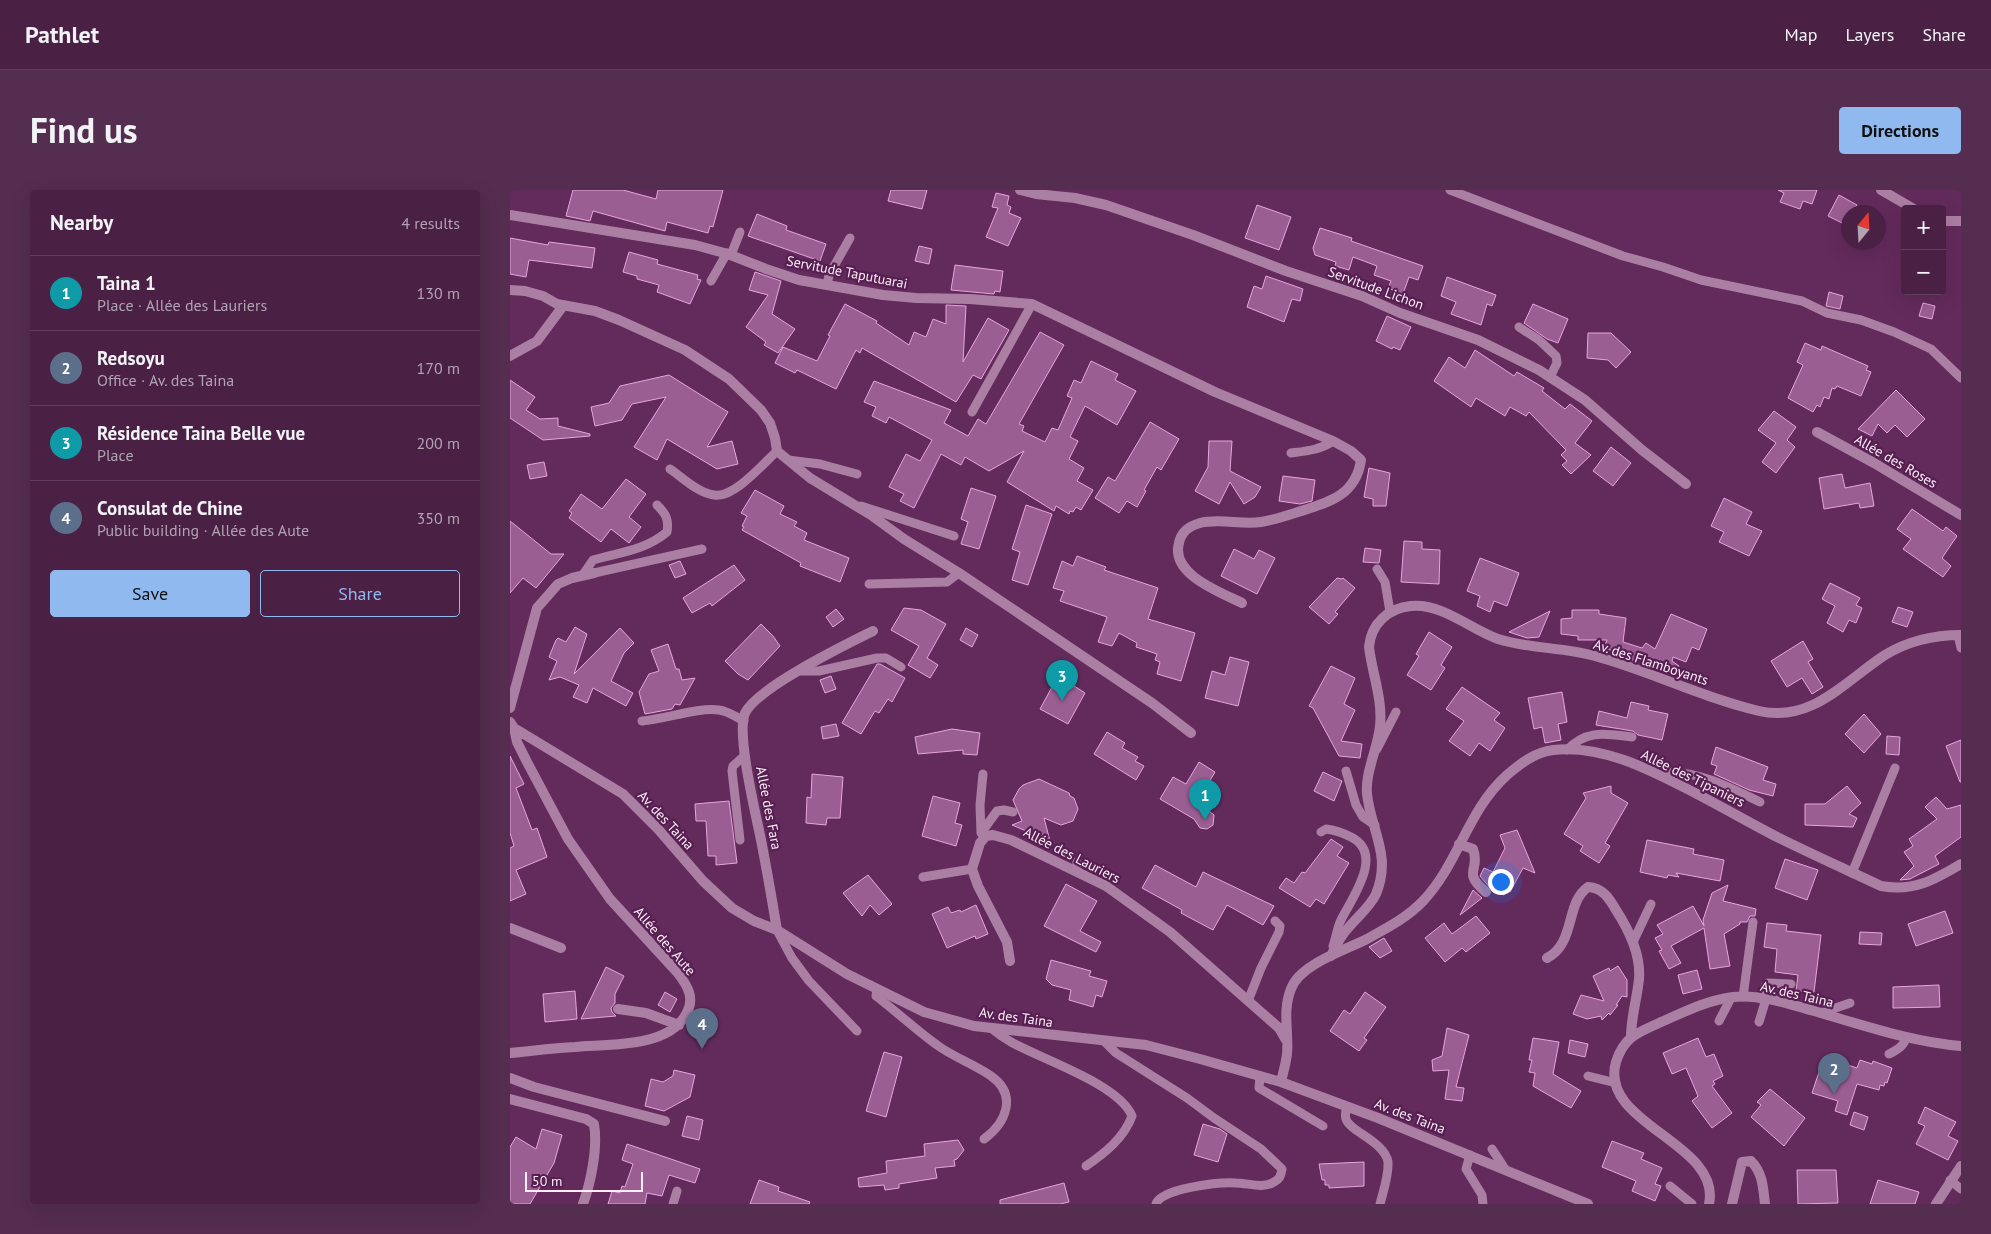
<!DOCTYPE html>
<html lang="en">
<head>
<meta charset="utf-8">
<style>
  body { margin:0; font-family:"PT Sans",sans-serif; background:#542d50; color:#f1f3f6 }
  .controls { position:absolute; right:15px; top:15px; display:grid; overflow:hidden; border-radius:5px; box-shadow:0 5px 20px #0002 }
  .controls button { width:45px; height:45px; display:grid; place-items:center; padding:0; border:0; border-bottom:1px solid #613e5e; background:#4a2045; color:#f1f3f6; font:25px sans-serif }
  .compass { position:absolute; left:1331px; top:15px; width:45px; height:45px; border-radius:50%; background:#4a2045; box-shadow:0 5px 20px #0002; rotate:18deg }
  .scale { position:absolute; left:15px; bottom:12px; width:118px; box-sizing:border-box; padding-left:5px; border:2px solid #fbecf8; border-top:0; font-size:14px; line-height:18px; white-space:nowrap; color:#fbecf8; -webkit-text-stroke:4px #571f51; paint-order:stroke }
  .you { position:absolute; left:990px; top:691px; width:18px; height:18px; margin:-12px; border:4px solid #fff; border-radius:50%; background:#1a73e8; box-shadow:0 0 0 8px #1a73e833 }
  .badge { display:grid; place-items:center; width:32px; height:32px; border-radius:50%; background:#90b9f0; color:#fff; font-size:16px; font-weight:700 }
  .pin { position:absolute; translate:-50% -41px; filter:drop-shadow(0 1px 2px #0008) }
  .pin::after { content:''; position:absolute; top:26px; width:18px; height:15px; background:inherit; clip-path:polygon(0 0,100% 0,50% 100%) }
  .list { margin:0; padding:0; list-style:none }
  h2 { display:flex; justify-content:space-between; align-items:center; height:65px; margin:0; padding:0 20px; font-size:21px }
  h2 small { font-size:16px; font-weight:400; color:#b2a3b3 }
  .list li { display:grid; grid-template-columns:32px 1fr auto; gap:15px; align-items:center; box-sizing:border-box; height:75px; padding:0 20px; border-top:1px solid #613e5e }
  .list b { display:block; font-size:19px; white-space:nowrap }
  .list p { margin:0; font-size:16px; white-space:nowrap; color:#b2a3b3 }
  .list em { font-size:16px; font-style:normal; color:#b2a3b3 }
  .actions { display:flex; gap:10px; padding:15px 20px }
  .actions a { flex:1; padding:11px 0; border:1px solid #90b9f0; border-radius:5px; text-align:center; font-size:18px; color:#90b9f0 }
  .actions .main { background:#90b9f0; color:#111 }
  .map { position:relative; flex:none; width:1451px; height:1014px; overflow:hidden; border-radius:5px }
  header { display:flex; align-items:center; gap:30px; box-sizing:border-box; height:70px; padding:0 25px; background:#4a2045; border-bottom:1px solid #613e5e }
  header strong { font-size:24px }
  nav { display:flex; gap:28px; margin-inline-start:auto; font-size:18px }
  .intro { display:flex; align-items:center; justify-content:space-between; box-sizing:border-box; height:120px; padding:0 30px }
  h1 { margin:0; font-size:35px }
  .button { padding:12px 22px; border-radius:5px; background:#90b9f0; color:#111; font-size:18px; font-weight:700 }
  main { display:flex; gap:30px; padding:0 30px }
  aside { flex:1; background:#4a2045; border-radius:5px; box-shadow:0 5px 20px #0002 }
  .map>svg:first-child { display:block }
</style>
</head>
<body>
<header>
<strong>Pathlet</strong>
<nav><a>Map</a><a>Layers</a><a>Share</a></nav>
</header>
<div class="intro"><h1>Find us</h1><a class="button">Directions</a></div>
<main>
<aside>
<h2>Nearby<small>4 results</small></h2>
<ul class="list">
<li><span class="badge" style="background:#0f9aa8">1</span><div><b>Taina 1</b><p>Place · Allée des Lauriers</p></div><em>130 m</em></li>
<li><span class="badge" style="background:#5c6f8a">2</span><div><b>Redsoyu</b><p>Office · Av. des Taina</p></div><em>170 m</em></li>
<li><span class="badge" style="background:#0f9aa8">3</span><div><b>Résidence Taina Belle vue</b><p>Place</p></div><em>200 m</em></li>
<li><span class="badge" style="background:#5c6f8a">4</span><div><b>Consulat de Chine</b><p>Public building · Allée des Aute</p></div><em>350 m</em></li>
</ul>
<div class="actions"><a class="main">Save</a><a>Share</a></div>
</aside>
<div class="map">
<svg width="1451" height="1014" viewBox="0 0 1451 1014">
  <rect width="100%" height="100%" fill="#632a5c"/>
  <path fill="#9b5e93" stroke="#e8a5dd" d="M63 0H113L146 9 148 0H213L203 37 200 36 198 43 157 32 155 41 83 21 80 31 56 26Z
    M381 0H417L412 19 378 11Z
    M1268 0H1307L1302 14 1293 11 1290 19 1270 12 1274 3Z
    M486 3 499 6 497 15 501 17 499 23 511 28 498 56 476 47 488 18 482 17Z
    M1329 5 1347 15 1343 22H1338V31L1336 35 1318 26Z
    M747 15 781 27 769 60 735 48Z
    M247 24 277 36 276 40 316 54 310 71 238 46Z
    M810 38 842 48 841 51 913 76 908 90 899 87 893 104 878 98 881 91 864 85 867 76 843 67 839 80 825 76 826 72 805 65 803 58Z
    M0 48 38 55 39 52 85 58 82 78 19 70 16 87 0 84Z
    M409 56 422 59 419 74 405 71Z
    M119 62 148 70 147 74 188 85 187 89 191 90 180 114 147 102 149 95 127 89V86L113 82Z
    M445 75 493 81 490 102 485 101 484 104 441 100Z
    M245 82 271 91 262 124 285 139 268 163 254 155 256 152 236 137 258 105 239 100Z
    M756 86 793 99 790 111 782 109 774 132 737 117 744 96 752 99Z
    M937 87 986 105 982 116 977 114 971 135 941 124 946 112 931 106Z
    M1319 102 1333 106 1330 119 1316 116Z
    M1413 113 1425 116 1422 129 1409 126Z
    M335 114 367 131 366 133 399 155 404 142 416 147 423 129 436 134V115L456 116 453 172 478 128 499 140 471 189 463 185 446 212 352 158 350 163 346 160 326 199 287 180 285 183 265 173 273 157 307 171 320 146 318 145Z
    M1023 114 1058 129 1048 153 1037 149 1014 133Z
    M877 126 901 137 890 160 883 157 882 159 866 151Z
    M530 142 554 155 509 234 514 236 512 241 535 252 542 238 548 240 562 208 557 206 564 190 571 193 581 171 608 184 605 190 626 201 607 235 575 216 560 247 568 251 559 269 574 278 567 291 583 300 571 320 566 317 563 322 560 321 559 324 546 316 544 321 497 292 514 261 479 281 455 267 451 275 431 264 404 318 390 311 394 304 379 297 396 264 410 271 422 250 379 227 376 233 362 226 366 217 354 212 364 191 441 220 434 233 458 246 468 229 476 234Z
    M1078 143H1101L1121 162 1106 178 1098 170 1077 168Z
    M1295 153 1311 160 1312 156 1358 176 1356 180 1361 182 1351 206 1327 196 1325 199 1322 198 1319 209 1314 207 1310 217 1307 215 1303 222 1278 208 1293 175 1287 172Z
    M965 160 1004 186 1007 182 1034 198 1032 201 1055 219 1060 214 1082 231 1065 253 1081 265 1061 284 1052 275 1057 271 1051 265 1056 260 1019 222 1016 226 1000 217 995 226 966 208 961 217 924 191 939 167 955 178Z
    M159 185 218 222 197 257 222 251 228 274 207 279 157 249 147 270 124 257 156 207 122 214 112 230 85 236 81 217 99 213 110 196Z
    M0 190 25 207 16 220 30 229 48 228V236L80 244V246L33 250 0 228Z
    M1386 200 1415 229 1397 247 1385 235 1377 243 1368 234 1362 246 1348 239Z
    M1264 221 1286 237 1277 250 1285 257 1266 283 1252 272 1266 253 1248 240Z
    M640 232 669 249 651 280 647 277 634 300 636 301 627 317 617 311 609 323 585 308 598 287 605 291Z
    M699 251H722L720 281 751 297 745 307 734 314 720 292 709 314 685 301 698 277Z
    M1101 257 1121 273 1103 296 1083 281Z
    M34 272 37 286 20 289 17 275Z
    M859 278 880 283 876 316H863V309L854 307Z
    M1332 284 1335 298 1360 293 1364 316 1350 318 1349 313 1314 319 1309 288Z
    M773 286 805 290 802 311 790 314 769 311Z
    M116 289 136 304 119 327 131 337 119 353 101 339 91 352 59 328 62 323 59 321 71 304 92 319Z
    M461 298 486 306 469 359 451 354 458 332 451 329Z
    M245 300 274 316 270 324 287 332 284 336 297 343 294 350 339 368 330 392 290 376 291 373 232 340 234 337 232 336 237 326 231 323Z
    M1214 308 1242 322 1236 334 1252 341 1239 366 1209 352 1214 342 1201 336Z
    M516 315 542 324 518 395 502 390 510 362 502 359Z
    M1402 319 1433 341 1436 337 1447 346 1432 368 1441 376 1433 387 1393 359 1401 349 1387 339Z
    M0 331 41 364H54L26 398 13 388 0 403Z
    M894 351 912 352V359L930 360 929 394 891 392Z
    M855 358 871 360 869 373 853 372Z
    M724 359 744 369 749 360 765 368 747 404 711 386Z
    M567 366 596 377 594 380 648 398 638 429 685 443 671 491 647 484 650 472 645 470 647 464 626 457 627 453 609 443 602 456 588 452 597 427 550 411 554 401 543 398 552 371 563 376Z
    M970 368 1009 383 997 416 984 411 980 422 967 416 970 406 957 401Z
    M170 371 176 384 165 388 159 375Z
    M224 375 235 390 202 416 200 413 182 423 173 408Z
    M827 388 832 389 833 388 845 398 825 422 828 424 819 434 799 417Z
    M1320 393 1350 408 1346 415 1352 418 1346 433 1339 430 1333 442 1317 433 1325 416 1312 409Z
    M1388 417 1403 422 1397 437 1382 432Z
    M394 418 411 420 436 434 417 468 428 475 420 488 398 475 409 456 381 440Z
    M326 419 334 429 323 437 316 427Z
    M1062 420H1089V424L1116 428 1113 452 1132 458 1136 453 1145 459 1161 424 1197 439 1189 460 1182 457 1176 472 1163 467 1162 471 1169 476 1167 480 1139 469 1121 470 1123 468 1094 458 1097 450H1068V446L1051 444V429L1062 428Z
    M1040 421 1029 447 1017 448 999 442Z
    M251 434 263 446 270 456 238 490 228 484 215 471Z
    M65 437 77 444 64 484 110 438 124 453 114 463 101 491 123 503 116 516 83 498 77 513 63 507 69 495 50 487 39 490 47 471 39 467 46 450 48 448 56 452Z
    M456 438 468 445 462 457 450 450Z
    M919 442 942 457 931 475 935 478 921 500 897 485 909 466 906 464Z
    M1293 451 1303 469 1298 472 1313 497 1302 504 1292 488 1277 497 1261 471Z
    M158 454 166 479H169L172 490 185 488 170 515 165 514 162 519 135 524 129 502 139 484 149 481 141 460Z
    M720 467 739 472 728 516 695 508 702 481 715 485Z
    M367 474H370L395 488 382 512 378 509 369 523 365 521 351 544 332 533Z
    M821 476 845 488 834 514 845 520 831 551 852 554 850 568 829 566 803 518 799 516Z
    M321 486 326 499 315 503 310 490Z
    M558 492 575 503 558 534 530 519 542 497 545 500 548 495 555 499Z
    M952 497 990 523 984 530 995 538 980 561 969 553 960 566 939 551 954 531 936 519Z
    M1052 502 1057 532 1048 534 1051 550 1035 553 1032 537 1024 539 1018 508Z
    M1121 512 1139 516 1138 520 1158 524 1152 550 1128 545 1123 541 1086 535 1089 521 1117 528Z
    M1354 524 1371 544 1354 563 1335 544Z
    M326 534 329 546 313 549 311 537Z
    M442 539 470 543 467 565 453 564V560L408 564 405 547Z
    M597 542 615 553 612 558 628 567 625 571 634 576 626 590 584 564Z
    M1377 546 1390 547 1389 565 1376 564Z
    M1451 550V592H1450L1436 556Z
    M1206 557 1258 577 1253 590 1266 594 1263 606 1239 600 1204 584 1207 576 1201 574Z
    M0 566 14 594 6 598 22 640 27 638 37 667 6 680 16 704 0 711V658L4 656 0 643Z
    M689 572 705 582 685 616 699 621 704 625 703 635 697 639 690 638 684 629 650 609 663 587 676 594Z
    M813 582 832 591 824 611 804 601Z
    M302 584 333 587 330 628H317L316 635 296 633 297 607 301 608Z
    M529 589 559 603 560 606 564 608 568 619 563 631 551 635 534 628 540 651 502 635 512 631 503 610 509 599 513 595Z
    M1101 596V603L1118 613 1095 653 1100 656 1089 673 1070 661 1073 656 1054 644 1076 608 1073 603Z
    M1337 596 1351 613 1339 624 1347 628 1343 637 1295 635V614H1315Z
    M423 606 450 613 445 633 452 635 446 656 412 646Z
    M1426 607 1437 619 1451 615V647L1425 666 1429 674 1400 689 1390 690 1404 676 1394 662 1403 656 1399 649 1427 629 1415 617Z
    M219 611 227 673 206 675V666H198L196 631H186L185 614Z
    M1007 640 1025 683 1013 678 1000 702 997 700 994 705 982 700 970 686 974 678 983 682 995 658 990 645Z
    M821 649 833 657 827 666 839 673 814 714 806 709 800 717 769 698 776 688 784 693 792 682 795 683Z
    M1137 650 1184 659 1183 664 1214 670 1210 691 1166 683 1169 687 1158 685 1157 688 1130 682Z
    M1275 669 1308 680 1297 710 1265 698Z
    M645 675 686 697 693 682 764 716 753 735 717 715 703 740 671 723 672 720 632 698Z
    M358 685 382 714 369 725 360 715 352 726 333 703Z
    M556 694 587 711 570 741 591 752 586 762 534 736Z
    M1218 695 1213 711 1246 719 1245 726H1240L1237 732H1230V734L1214 744 1220 776 1200 779 1194 738 1161 756 1171 773 1159 779 1149 761 1152 760 1145 748 1153 744 1147 735 1183 716 1194 736 1193 730 1202 703Z
    M963 700 972 708 950 725Z
    M466 715 478 744 466 749 465 746 437 758 422 724 438 717 441 723 450 720 451 722Z
    M1435 721 1443 743 1406 756 1398 734Z
    M966 726 980 743 956 762 952 758 935 772 915 748 934 733 942 744Z
    M1257 733 1277 735 1276 741 1311 745 1304 802 1286 801 1288 785 1265 782 1267 759 1254 757Z
    M1350 742 1372 743 1371 755 1349 754Z
    M874 748 882 761 870 768 859 757Z
    M541 770 581 781 579 786 597 791 592 807 586 805 583 817 559 810 561 800 542 795 536 789Z
    M1108 776 1117 790V807L1112 806 1106 815H1108L1100 825 1099 823 1092 830 1091 826 1077 829 1063 824 1071 805 1094 811 1083 786 1099 778 1100 781Z
    M96 777 114 786 105 804V813L101 818 102 822 106 826 71 829Z
    M1187 780 1192 799 1173 804 1168 785Z
    M1429 795 1430 817 1383 818V797Z
    M65 801 67 829 35 832 33 804Z
    M155 802 167 809 160 822 148 815Z
    M855 802 876 817 854 848 857 850 849 861 820 841 834 820 840 824Z
    M937 838 959 845 946 897 954 898 952 911 935 909 939 880 923 881 922 870 932 866Z
    M1023 848 1049 852 1043 884 1071 901 1061 918 1023 896 1025 883 1019 882 1022 870H1019Z
    M1188 848 1196 867 1204 864 1213 886 1203 891 1205 894 1202 896 1222 923 1202 938 1182 911 1188 906 1176 878 1162 884 1153 863Z
    M1060 850 1078 854 1075 867 1058 863Z
    M374 862 392 867 376 927 356 921Z
    M1314 867 1347 878 1350 870 1362 874 1363 871 1382 878 1377 893 1375 892 1374 896 1370 895 1369 900 1347 894 1337 925 1325 921 1328 911 1302 903Z
    M164 880 185 885 180 907 154 921 135 916 141 889 153 892 163 886Z
    M1260 899 1295 928 1274 956 1241 927 1251 915 1247 912Z
    M1415 917 1446 932 1438 946 1448 951 1438 970 1406 954 1415 936 1408 933Z
    M1344 922 1358 927 1354 940 1340 935Z
    M177 926 193 930 189 950 172 946Z
    M693 934 710 939 717 944 708 972 684 965Z
    M32 939 52 945 44 973 20 1014H0V957L6 947 26 959Z
    M448 950 454 960 447 969 444 970 445 976 425 978 427 988 389 994V998L375 1000 374 995 349 997 348 988 377 983 376 971 415 966 414 954Z
    M1102 951 1134 963 1131 969 1152 978 1145 994 1151 996 1145 1011 1122 1001 1126 991 1092 977Z
    M117 954 190 979 185 993 159 985 152 1006 137 1003 135 1014H98L102 1001 110 1003 112 996 115 997 123 974 112 970Z
    M854 972V996L819 998V995H815V990H812L809 974Z
    M1287 980H1326L1328 1013 1288 1014Z
    M249 990 269 997 268 1001 300 1012 299 1014H240Z
    M1368 990 1409 1002 1405 1014H1360Z
    M554 993 559 1012 550 1014H490V1010Z"/>
  <g fill="none" stroke-linecap="round" stroke-linejoin="round">
    <path stroke="#ab7fa4" stroke-width="9" d="M940 0 1113 66 1153 77 1191 90 1292 111 1317 123 1351 130 1384 142 1421 159 1451 188
      M221 65 230 42
      M201 91 217 63
      M317 95 319 85 340 48
      M1009 137 1029 150 1046 166 1047 173 1040 187
      M462 222 522 114
      M781 263C797 261 810 260 823 251
      M278 270 310 274 347 284
      M160 279C173 288 188 303 204 305 223 309 253 274 267 261
      M351 316 444 346
      M867 379 875 392 880 422
      M84 383 192 359
      M72 386 83 370C110 362 134 361 157 342 159 329 156 324 147 315
      M359 394 437 392 449 383
      M1448 445 1451 458
      M289 481H309L367 468H376L391 477
      M132 531C155 529 189 517 209 520 218 521 226 527 234 531
      M867 559 886 522
      M1057 560C1077 539 1096 544 1122 547
      M836 581 846 615 853 627 865 635
      M473 584 470 615 471 643 476 646
      M1155 586 1159 582C1194 583 1219 597 1250 612
      M811 642 816 639C825 640 833 643 841 647 875 664 842 708 831 730 827 738 826 748 823 756
      M471 643 487 621 494 620 503 622
      M230 650 222 581 223 576 234 566
      M567 680V672
      M1342 683 1385 578
      M413 687 462 679
      M267 740 282 768 299 791 347 841
      M1123 752 1141 714
      M367 799 366 806C387 822 406 840 427 855 443 867 464 874 481 886 508 905 496 933 474 949
      M1233 807 1243 732
      M1251 809 1255 796 1258 793 1281 794
      M738 811 751 778 769 742 770 736 765 731
      M1311 823 1340 813
      M1209 831 1221 808
      M1249 832 1256 809
      M481 838C487 843 494 848 501 852 531 869 609 894 622 926 614 948 595 963 576 976
      M594 851 606 863 677 908 704 928 751 959 772 979C771 985 770 989 764 992 753 999 738 993 726 993 710 992 651 998 646 1014
      M1379 864C1387 860 1394 856 1396 848
      M1078 886 1106 893
      M750 887 749 898 813 936
      M837 917C836 920 835 926 836 929 839 941 875 952 878 972 879 985 873 1002 870 1014
      M982 959 995 979
      M960 965 956 979 972 1005 973 1014
      M1440 990 1451 999
      M1160 996 1182 1014
      M163 1014 167 1001"/>
    <path stroke="#ab7fa4" stroke-width="10" d="M510 0 526 4 565 8 596 15 683 45 776 81 852 106 890 123 968 150 1029 180 1075 210 1132 260 1176 294
      M1371 0 1404 19
      M0 25 185 55 218 64 256 79 289 90 373 105 406 108 460 109 522 114 705 202 823 251 841 261 851 270C846 306 817 313 788 322 776 326 763 330 751 332 731 335 710 328 690 333 679 336 671 342 669 353 660 384 710 402 732 413
      M1432 31H1451
      M0 100 15 101 33 106 47 114 85 121 109 130 175 160 219 189 251 220 260 233 265 248 267 261 300 288 361 325 394 349 449 383 642 513 681 543
      M0 166 27 151 53 116
      M1307 242 1364 273 1451 325
      M0 518 27 418 48 394 62 388 84 383
      M0 532 4 538 113 604 148 639 193 691 222 718 244 731 267 740 337 784 414 822 464 836 636 855 690 869 771 892 868 928 1078 1014
      M949 654 963 659C971 680 951 682 976 702
      M0 738 51 758
      M267 740C262 710 257 680 251 650 246 625 226 543 235 523 248 497 335 455 363 441
      M821 766C826 755 831 745 839 737 848 726 860 717 866 704 882 665 861 641 857 604 855 582 868 558 870 536 873 510 862 483 859 457 861 434 878 418 901 416 932 413 960 439 988 449 1020 459 1053 457 1085 466 1140 481 1193 508 1249 521 1302 533 1335 491 1375 465 1398 451 1425 445 1451 445
      M1037 768C1066 753 1055 713 1078 697 1093 698 1099 708 1106 720 1119 740 1131 765 1129 789 1127 809 1121 827 1121 847
      M500 771 497 752 468 696 462 679 470 653 476 646 483 645 501 650 596 696 660 742 769 838 776 850
      M108 819 136 823 169 835
      M0 863C22 861 43 858 65 857 98 854 156 858 175 826 186 809 178 796 167 782L100 709 58 649 17 572 7 552 4 538
      M0 888 24 897 155 931
      M771 892C773 883 776 873 777 864 779 842 772 821 781 799 789 775 833 761 855 750 875 739 897 728 913 711 949 673 957 621 997 585 1010 574 1025 562 1043 560 1094 554 1144 582 1187 604 1214 618 1240 633 1267 647 1301 664 1337 680 1371 696 1404 702 1424 690 1451 674
      M0 909 76 929 84 934C88 957 81 992 73 1014
      M1199 1014C1212 953 1088 934 1106 872 1114 847 1127 843 1149 833 1172 823 1197 810 1223 807 1250 804 1279 814 1304 821 1353 835 1401 852 1451 856
      M1222 1014 1232 972 1241 971C1253 983 1253 998 1255 1014
      M1426 1014 1451 976"/>
  </g>
  <g text-anchor="middle" dominant-baseline="central" stroke-width="4.5" stroke-linejoin="round" paint-order="stroke">
    <g font-size="14" fill="#fbecf8" stroke="#571f51">
      <text transform="translate(337 82) rotate(11)">Servitude Taputuarai</text>
      <text transform="translate(866 98) rotate(20)">Servitude Lichon</text>
      <text transform="translate(1386 271) rotate(30)">Allée des Roses</text>
      <text transform="translate(1141 472) rotate(18)">Av. des Flamboyants</text>
      <text transform="translate(1183 588) rotate(26)">Allée des Tipaniers</text>
      <text transform="translate(259 618) rotate(79)">Allée des Fara</text>
      <text transform="translate(156 630) rotate(47)">Av. des Taina</text>
      <text transform="translate(562 665) rotate(27)">Allée des Lauriers</text>
      <text transform="translate(155 751) rotate(49)">Allée des Aute</text>
      <text transform="translate(1287 804) rotate(13)">Av. des Taina</text>
      <text transform="translate(506 827) rotate(8)">Av. des Taina</text>
      <text transform="translate(900 926) rotate(21)">Av. des Taina</text>
    </g>
  </g>
</svg>
<div class="controls">
<button>+</button>
<button>−</button>
</div>
<svg class="compass" viewBox="-18 -18 36 36"><path d="M0-13l5 13h-10z" fill="#e53935"/><path d="M0 13l5-13h-10z" fill="#b2a3b3"/></svg>
<div class="scale">50 m</div>
<div class="you"></div>
<div class="pin badge" style="left:695px;top:630px;background:#0f9aa8">1</div>
<div class="pin badge" style="left:1324px;top:904px;background:#5c6f8a">2</div>
<div class="pin badge" style="left:552px;top:511px;background:#0f9aa8">3</div>
<div class="pin badge" style="left:192px;top:859px;background:#5c6f8a">4</div>
</div>
</main>
</body>
</html>
